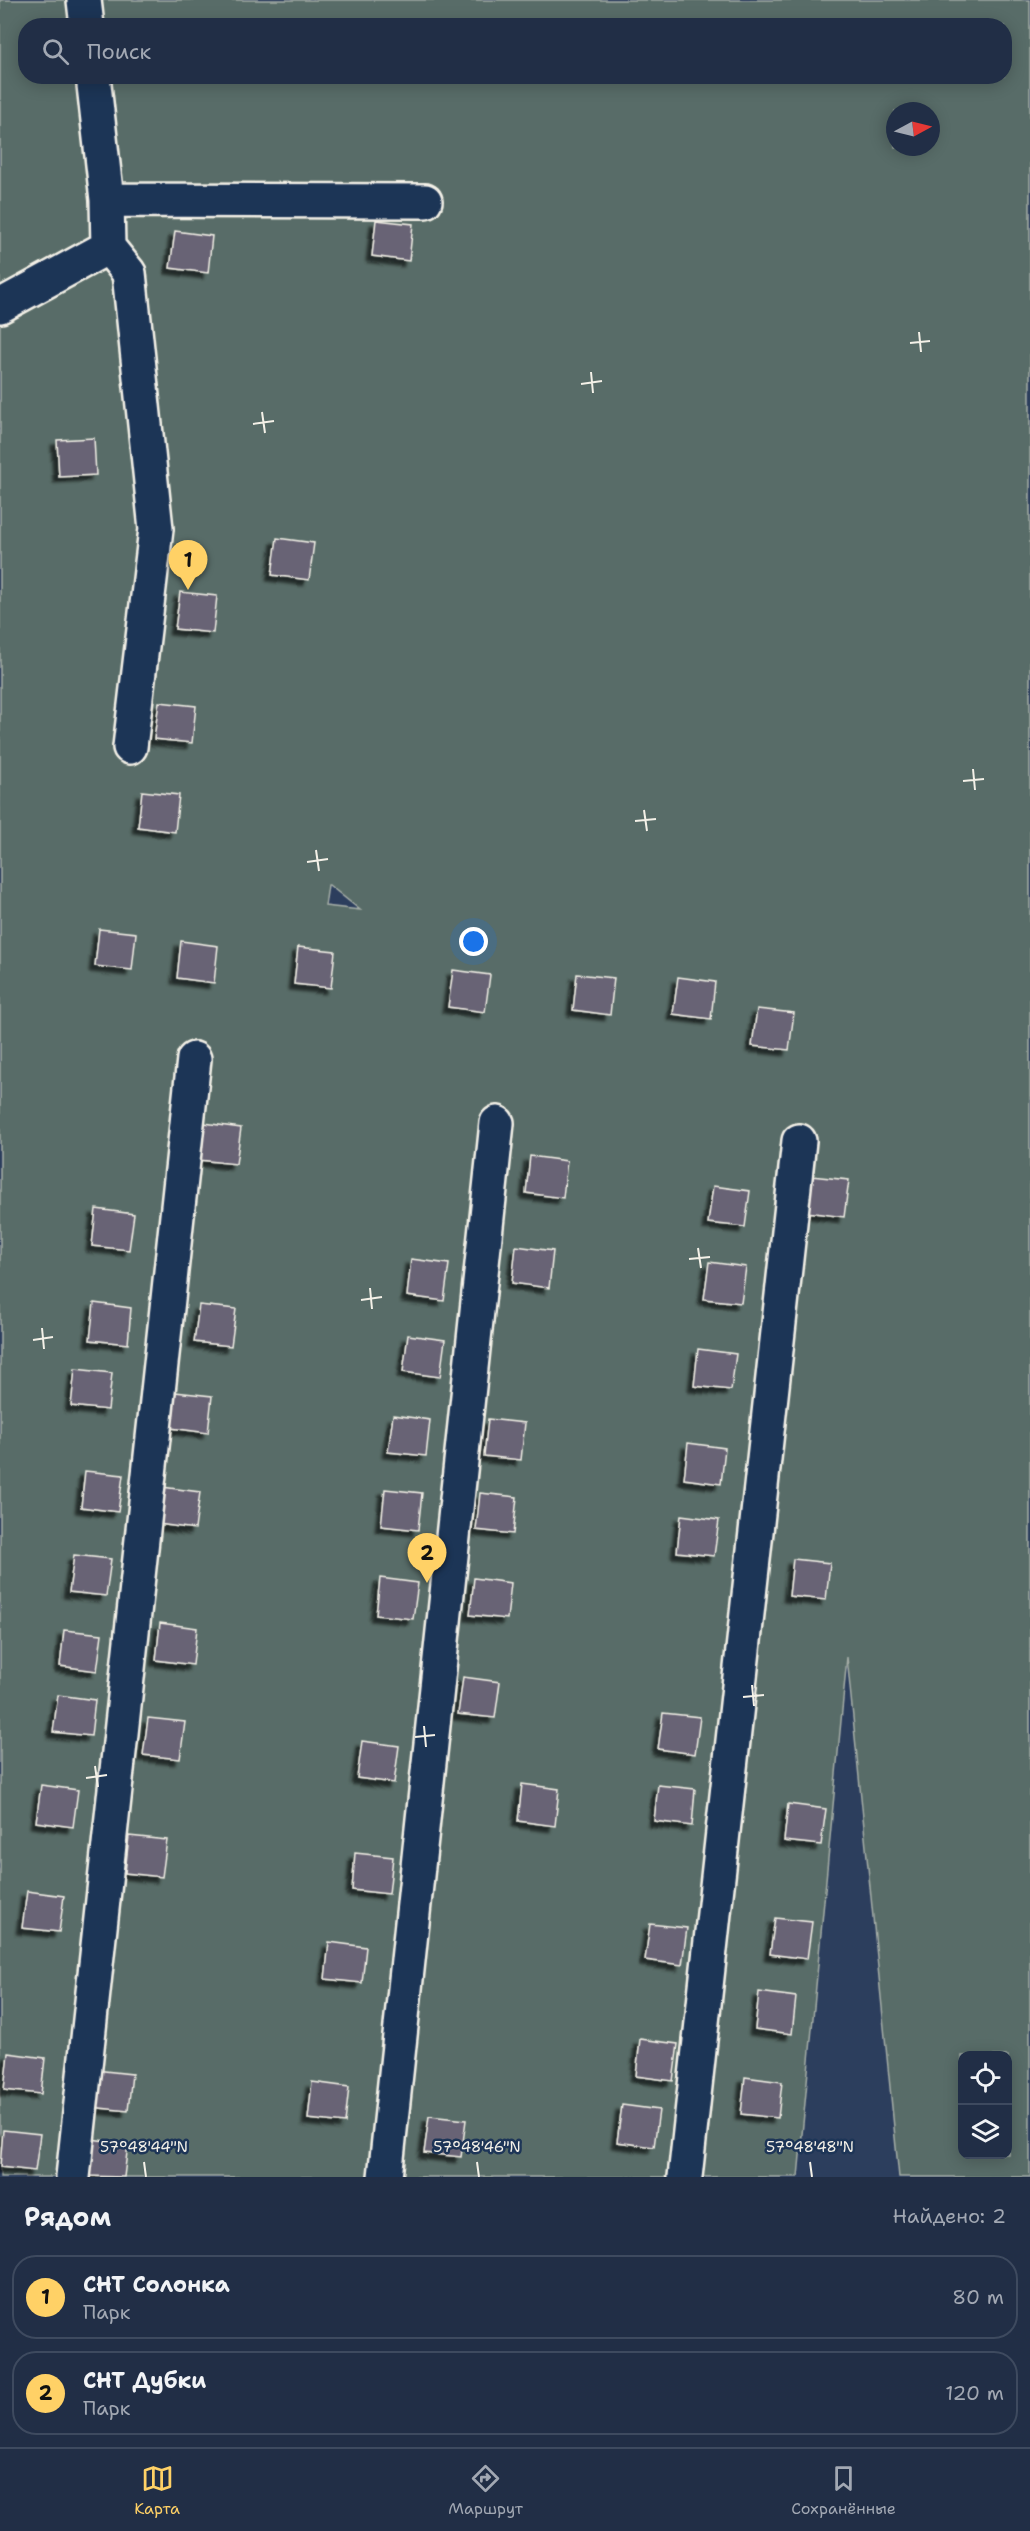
<!DOCTYPE html>
<html lang="ru">
<head>
<meta charset="utf-8">
<style>
  body { margin:0; font-family:"Shantell Sans",sans-serif; background:#2d3a51; color:#f1f3f6 }
  .controls { position:absolute; right:18px; bottom:18px; display:grid; overflow:hidden; border-radius:12px; box-shadow:0 3px 15px #0003 }
  .controls button { width:54px; height:54px; display:grid; place-items:center; padding:0; border:0; border-bottom:2px solid #3e4a5f; background:#212e46; color:#f1f3f6; font:30px sans-serif }
  .compass { position:absolute; left:886px; top:102px; width:54px; height:54px; border-radius:50%; background:#212e46; box-shadow:0 3px 15px #0003; rotate:83deg }
  .you { position:absolute; left:474px; top:942px; width:21px; height:21px; margin:-15px; border:4px solid #fff; border-radius:50%; background:#1a73e8; box-shadow:0 0 0 9px #1a73e833 }
  .badge { display:grid; place-items:center; width:39px; height:39px; border-radius:50%; background:#ffd166; color:#111; font-size:20px; font-weight:700 }
  .pin { position:absolute; translate:-50% -50px; filter:drop-shadow(0 2px 3px #0008) }
  .pin::after { content:''; position:absolute; top:32px; width:21px; height:18px; background:inherit; clip-path:polygon(0 0,100% 0,50% 100%) }
  .list { margin:0; padding:0; list-style:none }
  h2 { display:flex; justify-content:space-between; align-items:center; height:78px; margin:0; padding:0 24px; font-size:26px }
  h2 small { font-size:20px; font-weight:400; color:#a2a8b3 }
  .list li { display:grid; grid-template-columns:39px 1fr auto; gap:18px; align-items:center; box-sizing:border-box; height:84px; margin:0 12px 12px; padding:0 12px; border:2px solid #3e4a5f; border-radius:24px }
  .list b { display:block; font-size:22px; white-space:nowrap }
  .list p { margin:0; font-size:20px; white-space:nowrap; color:#a2a8b3 }
  .list em { font-size:20px; font-style:normal; color:#a2a8b3 }
  .icon { flex:none; width:33px; height:33px; fill:none; stroke:currentColor; stroke-width:2; stroke-linecap:round; stroke-linejoin:round }
  .map { position:relative; flex:none; width:1030px; height:2177px; overflow:hidden }
  .search { position:absolute; background:#212e46; box-shadow:0 3px 15px #0003; left:18px; right:18px; top:18px; height:66px; display:flex; align-items:center; gap:15px; box-sizing:border-box; padding:0 21px; border-radius:24px; color:#a2a8b3; font-size:22px }
  .sheet { height:270px; background:#212e46 }
  nav { display:flex; justify-content:space-around; align-items:center; box-sizing:border-box; height:84px; border-top:2px solid #3e4a5f; background:#212e46; font-size:16px; color:#a2a8b3 }
  nav a { display:grid; justify-items:center; gap:3px }
  nav .on { color:#ffd166 }
  .map>svg:first-child { display:block }
</style>
</head>
<body>
<div class="map">
<svg width="1030" height="2177" viewBox="0 0 1030 2177">
  <defs>
    <filter id="shadow"><feDropShadow dx="-5.5" dy="5.5" stdDeviation="1.5" flood-color="#0009"/></filter>
  </defs>
  <rect width="100%" height="100%" fill="#2c3e5d"/>
  <filter id="ink" filterUnits="userSpaceOnUse"><feTurbulence type="fractalNoise" baseFrequency=".0167" numOctaves="2"/><feDisplacementMap in="SourceGraphic" scale="12" xChannelSelector="R" yChannelSelector="G"/><feConvolveMatrix kernelMatrix="1 2 1 2 8 2 1 2 1" color-interpolation-filters="sRGB"/></filter>
  <g filter="url(#ink)">
    <path fill="#586c67" stroke="#a6aea8" stroke-width="1.5" fill-rule="evenodd" d="M0 0H1030V2177H899L847 1657 798 2177H0ZM26 26H1004V76H26ZM895 111H931V147H895ZM328 885H329L360 910 325 906ZM962 2056H1008V2154H962Z"/>
    <path fill="#686475" stroke="#f4f1e8" stroke-width="1.5" filter="url(#shadow)" d="M376 220 413 224 409 261 372 256Z
      M175 231 212 236 208 273 170 268Z
      M94 438 96 475 59 477 57 440Z
      M277 538 314 543 309 580 272 575Z
      M180 592 217 596 213 633 175 629Z
      M159 702 196 706 192 743 154 739Z
      M142 791 179 795 175 832 138 827Z
      M99 929 136 933 132 970 95 966Z
      M181 941 218 946 214 983 177 978Z
      M298 947 335 951 331 988 294 984Z
      M453 970 490 975 485 1012 448 1007Z
      M577 974 614 978 610 1015 573 1010Z
      M678 977 715 982 711 1019 673 1014Z
      M757 1009 794 1013 789 1050 752 1046Z
      M204 1123 241 1128 236 1164 199 1160Z
      M530 1156 567 1161 563 1198 526 1193Z
      M811 1176 849 1180 844 1217 807 1212Z
      M713 1186 750 1191 745 1227 708 1223Z
      M96 1209 134 1214 129 1250 92 1246Z
      M516 1246 553 1251 549 1288 512 1283Z
      M411 1259 449 1264 444 1301 407 1296Z
      M709 1262 746 1267 741 1303 704 1299Z
      M94 1303 131 1308 128 1344 90 1340Z
      M199 1305 236 1309 231 1346 194 1342Z
      M408 1335 445 1340 440 1377 403 1372Z
      M698 1349 736 1354 731 1390 694 1386Z
      M75 1369 112 1373 108 1410 71 1406Z
      M175 1392 212 1396 208 1433 171 1428Z
      M393 1415 430 1420 426 1456 388 1452Z
      M488 1419 525 1423 521 1460 484 1456Z
      M688 1443 725 1448 721 1484 684 1479Z
      M85 1471 123 1475 118 1512 81 1507Z
      M162 1487 200 1492 195 1529 158 1524Z
      M385 1489 422 1493 418 1530 381 1526Z
      M480 1493 517 1497 513 1534 476 1530Z
      M681 1515 719 1520 714 1556 677 1552Z
      M74 1555 111 1559 106 1596 69 1592Z
      M793 1559 830 1563 826 1600 789 1596Z
      M380 1578 418 1583 413 1619 376 1615Z
      M474 1578 511 1583 507 1619 470 1615Z
      M160 1623 197 1628 193 1665 156 1660Z
      M64 1630 102 1634 97 1671 60 1666Z
      M463 1677 500 1682 495 1718 458 1714Z
      M58 1695 95 1700 91 1736 53 1732Z
      M663 1713 700 1717 695 1754 658 1749Z
      M148 1718 185 1722 180 1759 143 1755Z
      M362 1741 399 1746 394 1783 357 1778Z
      M522 1784 559 1789 555 1826 518 1821Z
      M41 1785 78 1790 73 1827 36 1822Z
      M658 1785 695 1789 692 1826 654 1821Z
      M788 1804 826 1809 821 1845 784 1841Z
      M129 1836 167 1840 162 1877 125 1873Z
      M355 1853 393 1857 389 1894 352 1890Z
      M27 1891 64 1896 59 1932 22 1928Z
      M775 1918 812 1922 807 1959 770 1954Z
      M650 1924 687 1928 682 1965 645 1960Z
      M329 1942 366 1947 362 1983 325 1979Z
      M759 1992 796 1997 792 2034 755 2029Z
      M640 2039 678 2044 673 2081 636 2076Z
      M8 2053 45 2058 41 2094 4 2090Z
      M95 2070 132 2074 128 2111 90 2107Z
      M745 2077 782 2082 778 2118 741 2114Z
      M312 2082 349 2087 345 2123 308 2119Z
      M622 2105 659 2110 654 2147 617 2142Z
      M429 2116 466 2120 461 2157 424 2153Z
      M3 2130 40 2134 35 2171 0 2167Z
      M91 2139 128 2144 124 2177 86 2176Z"/>
    <g fill="none" stroke-linecap="round" stroke-linejoin="round">
      <g stroke="#f4f1e8" stroke-width="38">
        <path id="minor" d="M84 0 87 26
          M93 76 107 200 108 247 129 273 156 529 130 747
          M107 200 425 201
          M0 306 108 247
          M73 2177 194 1059
          M385 2177 497 1123
          M685 2177 799 1141"/>
      </g>
      <use href="#minor" stroke="#1d3557" stroke-width="33"/>
    </g>
  </g>
  <path fill="none" stroke="#f4f1e8" stroke-width="2" d="M919 332 921 352M910 343 930 341M591 372 593 393M581 384 602 381M262 412 265 433M253 424 274 421M973 769 975 790M963 781 984 779M644 810 647 831M635 821 656 819M316 850 319 871M307 862 328 859M698 1248 701 1268M689 1259 710 1257M370 1288 372 1309M361 1300 382 1297M42 1328 44 1349M33 1340 53 1337M752 1685 754 1706M743 1697 764 1695M424 1726 426 1747M415 1737 435 1735M95 1766 98 1787M86 1778 107 1775M144 2162 146 2177M477 2162 479 2177M810 2162 812 2177"/>
  <g font-size="15" text-anchor="middle" fill="#f4f1e8" stroke="#1d3557" stroke-width="5" stroke-linejoin="round" paint-order="stroke">
    <text x="144" y="2152">57°48'44"N</text>
    <text x="477" y="2152">57°48'46"N</text>
    <text x="810" y="2152">57°48'48"N</text>
  </g>
</svg>
<div class="controls">
<button><svg class="icon" aria-label="locate" viewBox="0 0 24 24"><circle cx="12" cy="12" r="6"/><path d="M12 2v4M12 18v4M2 12h4M18 12h4"/></svg></button>
<button><svg class="icon" aria-label="layers" viewBox="0 0 24 24"><path d="M12 4l9 5-9 5-9-5zM3 14l9 5 9-5"/></svg></button>
</div>
<svg class="compass" viewBox="-18 -18 36 36"><path d="M0-13l5 13h-10z" fill="#e53935"/><path d="M0 13l5-13h-10z" fill="#a2a8b3"/></svg>
<div class="you"></div>
<div class="pin badge" style="left:188px;top:590px">1</div>
<div class="pin badge" style="left:427px;top:1583px">2</div>
<div class="search"><svg class="icon" aria-label="search" viewBox="0 0 24 24"><circle cx="10" cy="10" r="6"/><path d="M15 15l6 6"/></svg>Поиск</div>
</div>
<section class="sheet">
<h2>Рядом<small>Найдено: 2</small></h2>
<ul class="list">
<li><span class="badge">1</span><div><b>СНТ Солонка</b><p>Парк</p></div><em>80 m</em></li>
<li><span class="badge">2</span><div><b>СНТ Дубки</b><p>Парк</p></div><em>120 m</em></li>
</ul>
</section>
<nav>
<a class="on"><svg class="icon" aria-label="map" viewBox="0 0 24 24"><path d="M3 6l6-2 6 2 6-2v14l-6 2-6-2-6 2zM9 4v14M15 6v14"/></svg>Карта</a>
<a><svg class="icon" aria-label="directions" viewBox="0 0 24 24"><path d="M12 3l9 9-9 9-9-9zM9 14v-3h6M13 9l2 2-2 2"/></svg>Маршрут</a>
<a><svg class="icon" aria-label="saved" viewBox="0 0 24 24"><path d="M7 4h10v16l-5-4-5 4z"/></svg>Сохранённые</a>
</nav>
</body>
</html>
